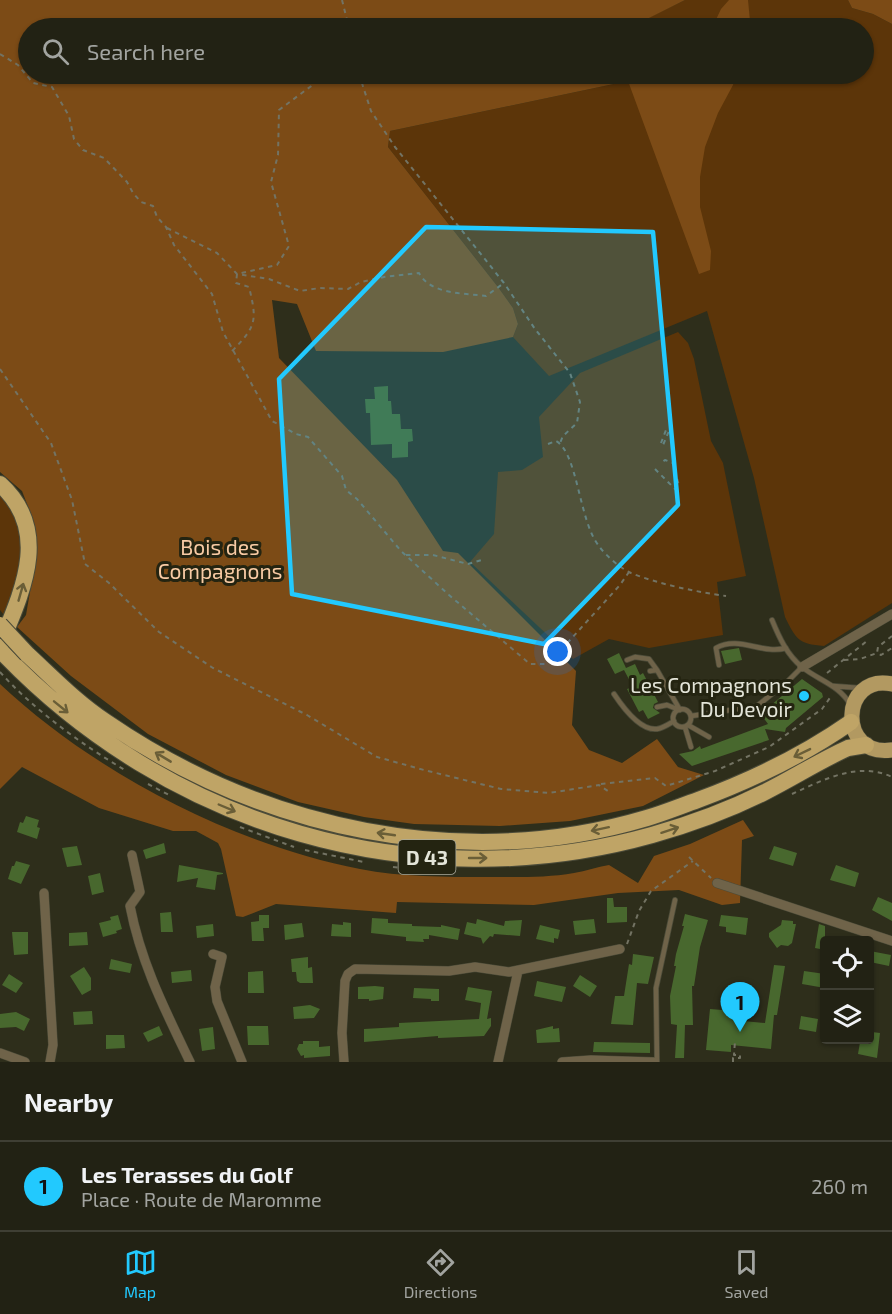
<!DOCTYPE html>
<html lang="en">
<head>
<meta charset="utf-8">
<style>
  body { margin:0; font-family:"Exo 2",sans-serif; background:#2a2a1d; color:#f1f3f6 }
  .controls { position:absolute; right:18px; bottom:18px; display:grid; overflow:hidden; border-radius:6px; box-shadow:0 2px 4px #0004 }
  .controls button { width:54px; height:54px; display:grid; place-items:center; padding:0; border:0; border-bottom:2px solid #3f3f34; background:#222214; color:#f1f3f6; font:30px sans-serif }
  .you { position:absolute; left:558px; top:652px; width:21px; height:21px; margin:-15px; border:4px solid #fff; border-radius:50%; background:#1a73e8; box-shadow:0 0 0 9px #1a73e833 }
  .badge { display:grid; place-items:center; width:39px; height:39px; border-radius:50%; background:#22c9fe; color:#111; font-size:20px; font-weight:700 }
  .pin { position:absolute; translate:-50% -50px; filter:drop-shadow(0 2px 3px #0008) }
  .pin::after { content:''; position:absolute; top:32px; width:21px; height:18px; background:inherit; clip-path:polygon(0 0,100% 0,50% 100%) }
  .list { margin:0; padding:0; list-style:none }
  h2 { display:flex; justify-content:space-between; align-items:center; height:78px; margin:0; padding:0 24px; font-size:26px }
  h2 small { font-size:20px; font-weight:400; color:#a2a4a0 }
  .list li { display:grid; grid-template-columns:39px 1fr auto; gap:18px; align-items:center; box-sizing:border-box; height:90px; padding:0 24px; border-top:2px solid #3f3f34 }
  .list b { display:block; font-size:22px; white-space:nowrap }
  .list p { margin:0; font-size:20px; white-space:nowrap; color:#a2a4a0 }
  .list em { font-size:20px; font-style:normal; color:#a2a4a0 }
  .icon { flex:none; width:33px; height:33px; fill:none; stroke:currentColor; stroke-width:2; stroke-linecap:round; stroke-linejoin:round }
  .map { position:relative; flex:none; width:892px; height:1062px; overflow:hidden }
  .search { position:absolute; background:#222214; box-shadow:0 2px 4px #0004; left:18px; right:18px; top:18px; height:66px; display:flex; align-items:center; gap:15px; box-sizing:border-box; padding:0 21px; border-radius:33px; color:#a2a4a0; font-size:22px }
  .sheet { height:168px; background:#222214 }
  nav { display:flex; justify-content:space-around; align-items:center; box-sizing:border-box; height:84px; border-top:2px solid #3f3f34; background:#222214; font-size:16px; color:#a2a4a0 }
  nav a { display:grid; justify-items:center; gap:3px }
  nav .on { color:#22c9fe }
  .map>svg:first-child { display:block }
</style>
</head>
<body>
<div class="map">
<svg width="892" height="1062" viewBox="0 0 892 1062">
  <rect width="100%" height="100%" fill="#2e2e1b"/>
  <path fill="#5c3509" d="M685 0H848L852 8 873 14 892 24V603L824 646C798 644 796 639 785 617L754 478 707 311 549 376 513 337 518 324 513 308 498 287 388 147 390 131 628 81 620 74H864V28H637L648 18Z
    M678 332 688 343 694 359 711 441 723 463 746 576 717 582 723 635 649 648 609 639 573 659 470 562 494 534 498 472 522 470 543 457 539 417 580 373Z
    M0 492 18 520 23 554 7 619 0 610Z"/>
  <path fill="#7c4b16" d="M0 0H685L649 18 637 28 611 26V28H28V74H620L628 81 652 74H735L733 85 718 113 705 147 700 177V207L711 251 710 270 699 274 628 81 390 131 388 147 498 287 513 308 518 324 513 337 443 352 316 351 297 304 272 300 279 358 397 480 443 551 458 553 576 671 572 725 589 750 622 763 657 739 678 767 704 775 643 806 570 821 500 826 414 824 364 817 298 802 226 775 148 734 71 676 17 627 26 615 37 551 34 522 22 491 0 472Z
    M729 0H748L750 21 748 28H712L721 9Z
    M848 0H892V24L873 14 852 8Z
    M0 684C95 773 232 844 360 869 401 877 445 877 487 877 515 877 546 878 574 873 586 871 597 867 609 865L638 883 654 856 690 844 743 820 754 836 742 840 740 903 722 905 679 890 618 893 534 905 397 902 396 913 276 904 243 917 236 916 221 849 218 843 196 831H173L99 808 22 767 0 789Z"/>
  <path fill="#48682e" d="M388 386V401H391L392 414H400L401 429H412L413 441 408 442V457L392 458V444L371 445 370 413H366L365 399H375L374 387Z
    M739 648 742 660 725 664 721 651Z
    M619 653 626 668 635 664 640 675 643 673 658 702 654 704 653 708 660 713 648 719 643 710 639 712 627 689 633 687 624 670 615 674 607 659Z
    M802 679 822 693 823 697 786 728 785 732 765 729 769 740 692 766 679 754 693 751 700 746 701 749 768 724 760 713 766 705 770 706Z
    M26 816 39 820 37 827 40 828 37 839 17 832 20 822 23 823Z
    M164 843 166 853 146 859 143 850Z
    M77 846 82 865 67 867 62 848Z
    M774 846 797 853 793 866 769 859Z
    M16 861 30 865 21 884 8 879 12 866H14Z
    M179 865 223 873V874L217 875 215 890 196 887 198 878 177 882Z
    M836 865 859 873 855 887 830 880Z
    M100 873 104 892 92 895 88 876Z
    M878 897 892 903V921L872 910Z
    M607 898H613L614 907H627V922L607 923Z
    M171 912 173 932H161L160 913Z
    M685 914 708 920 700 947 694 986H692L693 1025H685L684 1058H675L677 1025 671 1024 670 996 676 966H674L676 954 684 926H682Z
    M118 915 122 929 116 931 117 933 103 937 99 923 111 920 110 917Z
    M259 915H269V928H263L264 941H252L251 922 259 921Z
    M721 915 748 918 746 935 726 932V927L719 926Z
    M372 918 388 919V923L412 924V926L441 927V925L460 929 458 940 429 935V939H423L424 942 406 941V937L371 933Z
    M477 919 504 926 505 921 522 920 520 936 494 934 493 937 490 936 483 944 481 938 464 934 467 922 476 924Z
    M594 919 596 933 575 935 573 921Z
    M782 920 793 921V924H796L792 943 788 946 781 945 777 948 769 937V933L781 925Z
    M343 922 351 923V937L331 936 332 924 343 925Z
    M302 923 304 937 285 940 284 925Z
    M213 924 214 936 197 938 196 926Z
    M819 924 825 926V950L815 948Z
    M540 925 560 930 558 939 554 938V943L536 939Z
    M12 932H28V954L14 955Z
    M87 932 88 945 69 946V933Z
    M870 951 891 955 889 966 870 962Z
    M633 954 654 957 648 984 637 983 633 1025 611 1024 615 996H624L629 964 632 965Z
    M308 957V968L312 967 313 983H300L297 981 296 972H292L291 959Z
    M111 959 132 964 130 973 109 969Z
    M774 965 785 966 777 1015H774L771 1049 731 1045V1052L706 1050 710 1009 734 1011 733 1020 765 1023Z
    M84 967 91 978V990L82 995 70 976Z
    M191 970 192 981 172 983 171 972Z
    M263 971 264 993H248V972Z
    M804 971 825 974V988L802 984Z
    M9 974 23 983 16 993 2 985Z
    M580 975 597 986 590 997 573 986Z
    M537 981 566 987 562 1002 534 996Z
    M375 986 384 987 383 999 369 1001V999H358V987Z
    M468 987 492 991 487 1019 491 1018V1026L484 1036 438 1038V1036L364 1042V1029L399 1027V1023L479 1019 481 1003 465 1000Z
    M414 988 439 989V1001H431V999L413 998Z
    M310 1005 320 1009 314 1018 294 1019 293 1007Z
    M92 1011 93 1024 74 1025 73 1012Z
    M16 1012 30 1019 24 1031 16 1027 0 1028V1014Z
    M801 1016 818 1019 816 1032 799 1029Z
    M159 1026 163 1035 148 1042 143 1033Z
    M247 1026H268L269 1045H248Z
    M553 1026V1029L559 1028 560 1042 537 1043 536 1030Z
    M213 1027 215 1049 202 1051 199 1029Z
    M872 1032 880 1033 877 1058 858 1054 860 1042 870 1044Z
    M106 1035H124L125 1048 106 1049Z
    M303 1041H319V1047L330 1046V1056L304 1058V1055L301 1056 297 1049 299 1044H303Z
    M594 1042 650 1043V1053L593 1052Z"/>
  <g fill="none" stroke-linecap="round" stroke-linejoin="round">
    <g stroke="#4b4b39" stroke-width="6">
      <path id="service" d="M772 620C779 637 787 655 802 667 818 680 839 685 850 704
        M627 660 635 657 649 659 657 670
        M719 665 716 648C739 635 762 655 786 648
        M650 671 657 670 680 710
        M833 686 860 688
        M614 694C622 706 640 731 657 729 663 728 669 724 674 721
        M657 707 667 705 677 709
        M673 718a9 9 0 1 1 18 0a9 9 0 1 1-18 0Z
        M691 716 757 706 787 682 802 667
        M688 725 709 737
        M685 727 691 747
        M657 1062 656 988 675 900"/>
    </g>
    <g stroke="#4b4b39" stroke-width="10">
      <path id="minor" d="M802 667 892 614
        M132 855 140 892 130 906C141 963 165 1010 190 1062
        M717 883 892 941
        M44 893 53 1045 50 1062
        M213 954 222 957 215 987 217 1001 242 1062
        M0 1053 25 1062
        M344 1062 342 1033 345 981 348 974 355 969 449 971 475 967 509 972 620 949
        M498 1062 518 971
        M562 1062 591 1060 654 1062"/>
    </g>
    <g stroke="#4b4b39" stroke-width="16">
      <path id="primary" d="M892 684C840 673 837 758 892 750"/>
    </g>
    <g stroke="#4b4b39" stroke-width="18">
      <path id="trunk" d="M0 484C51 530 23 590 1 643
        M0 650C168 827 415 901 652 835 691 824 729 810 765 792 793 778 819 761 848 748L866 745
        M27 654C52 677 77 703 106 722 262 829 462 873 647 818 664 813 681 806 698 800 752 780 804 755 851 722"/>
    </g>
    <path stroke="#737363" stroke-width="2" stroke-dasharray="4.5 4.5" stroke-linecap="butt" d="M342 0 349 28
      M0 54 18 65 33 83 52 87 69 116 74 139 83 150 104 158 127 182 133 193 141 202 153 206 157 217 166 227 174 245 212 294 223 332 272 421 296 434 308 437 342 476 346 490 357 499 401 551 449 595 530 664H545L551 661 620 585 629 572
      M359 74 371 111 395 147 504 283 535 329 570 373 580 402 577 423 563 436 560 443
      M167 228 217 253 237 274 269 279 300 291 320 288 348 289 361 282 384 277 419 273C431 295 464 293 486 296L504 283
      M232 351C257 326 257 320 249 287L236 283 237 274 277 265 289 246 271 182 278 155 279 110 318 81 337 74
      M0 369 51 443 72 500 85 564 109 583 159 632 213 668 307 715 377 757 424 770 501 789 549 793 599 785 611 793
      M661 443 666 430 669 431 663 445
      M548 444 556 441C578 453 579 522 599 546 606 556 620 568 631 573 658 584 697 592 726 596
      M655 469 675 489 679 486 673 463 665 460 661 463
      M406 555H433L468 564 485 559
      M892 636 878 647 877 653 881 655 892 648
      M844 660 860 659 877 653
      M0 672C33 709 82 745 125 770
      M827 673 867 641
      M148 784 169 795
      M601 784 655 778 666 786 715 771 769 747 822 709 832 695
      M792 794C823 780 858 761 892 777
      M240 827 294 847
      M305 850 364 862
      M689 857 711 878
      M393 867 408 869
      M627 944 639 911 651 891 693 861
      M733 1062V1058H740V1055H734L735 1041"/>
    <use href="#service" stroke="#6f6349" stroke-width="4.5"/>
    <use href="#minor" stroke="#6f6349" stroke-width="9"/>
    <use href="#primary" stroke="#b29961" stroke-width="15"/>
    <use href="#trunk" stroke="#bfa466" stroke-width="16"/>
    <g stroke="#4b4b39" stroke-width="18" stroke-linecap="butt">
      <path id="trunk-bridge" d="M0 625 27 654"/>
    </g>
    <use href="#trunk-bridge" stroke="#bfa466" stroke-width="16"/>
  </g>
  <defs><path id="oneway-shaft" d="M-6 0H5M1.5-3L5.5 0L1.5 3" fill="none" stroke-width="1.6" stroke-linecap="round" stroke-linejoin="round" transform="scale(1.5)"/></defs>
  <g stroke="#6a5e37">
    <use href="#oneway-shaft" transform="translate(21 592) rotate(-74)"/>
    <use href="#oneway-shaft" transform="translate(61 707) rotate(39)"/>
    <use href="#oneway-shaft" transform="translate(802 753) rotate(154)"/>
    <use href="#oneway-shaft" transform="translate(163 757) rotate(-149)"/>
    <use href="#oneway-shaft" transform="translate(227 808) rotate(23)"/>
    <use href="#oneway-shaft" transform="translate(600 829) rotate(168)"/>
    <use href="#oneway-shaft" transform="translate(670 830) rotate(-18)"/>
    <use href="#oneway-shaft" transform="translate(386 834) rotate(-172)"/>
    <use href="#oneway-shaft" transform="translate(478 858)"/>
  </g>
  <path fill="#22c9fe" fill-opacity="0.2" stroke="#22c9fe" stroke-width="4.5" stroke-linejoin="round" d="M426 227 653 232 678 505 544 644 292 594 279 379Z"/>
  <circle fill="#22c9fe" stroke="#242411" stroke-width="2" cx="804" cy="696" r="6"/>
  <g text-anchor="middle" dominant-baseline="central" stroke-width="6" stroke-linejoin="round" paint-order="stroke">
    <rect fill="#242411" stroke="#aaaa9c" stroke-width="1.5" x="398.5" y="840" width="57" height="34" rx="4.5"/>
    <g font-size="20" font-weight="bold" fill="#e3e4d8">
      <text x="427" y="857">D 43</text>
    </g>
    <g font-size="21" fill="#f9cba4" stroke="#242411">
      <text x="220" y="546">Bois des<tspan x="220" dy="24">Compagnons</tspan></text>
    </g>
    <g font-size="21" fill="#e3e4d8" stroke="#242411" text-anchor="end">
      <text x="792" y="684">Les Compagnons<tspan x="792" dy="24">Du Devoir</tspan></text>
    </g>
  </g>
</svg>
<div class="controls">
<button><svg class="icon" aria-label="locate" viewBox="0 0 24 24"><circle cx="12" cy="12" r="6"/><path d="M12 2v4M12 18v4M2 12h4M18 12h4"/></svg></button>
<button><svg class="icon" aria-label="layers" viewBox="0 0 24 24"><path d="M12 4l9 5-9 5-9-5zM3 14l9 5 9-5"/></svg></button>
</div>
<div class="you"></div>
<div class="pin badge" style="left:740px;top:1032px">1</div>
<div class="search"><svg class="icon" aria-label="search" viewBox="0 0 24 24"><circle cx="10" cy="10" r="6"/><path d="M15 15l6 6"/></svg>Search here</div>
</div>
<section class="sheet">
<h2>Nearby<small></small></h2>
<ul class="list">
<li><span class="badge">1</span><div><b>Les Terasses du Golf</b><p>Place · Route de Maromme</p></div><em>260 m</em></li>
</ul>
</section>
<nav>
<a class="on"><svg class="icon" aria-label="map" viewBox="0 0 24 24"><path d="M3 6l6-2 6 2 6-2v14l-6 2-6-2-6 2zM9 4v14M15 6v14"/></svg>Map</a>
<a><svg class="icon" aria-label="directions" viewBox="0 0 24 24"><path d="M12 3l9 9-9 9-9-9zM9 14v-3h6M13 9l2 2-2 2"/></svg>Directions</a>
<a><svg class="icon" aria-label="saved" viewBox="0 0 24 24"><path d="M7 4h10v16l-5-4-5 4z"/></svg>Saved</a>
</nav>
</body>
</html>
